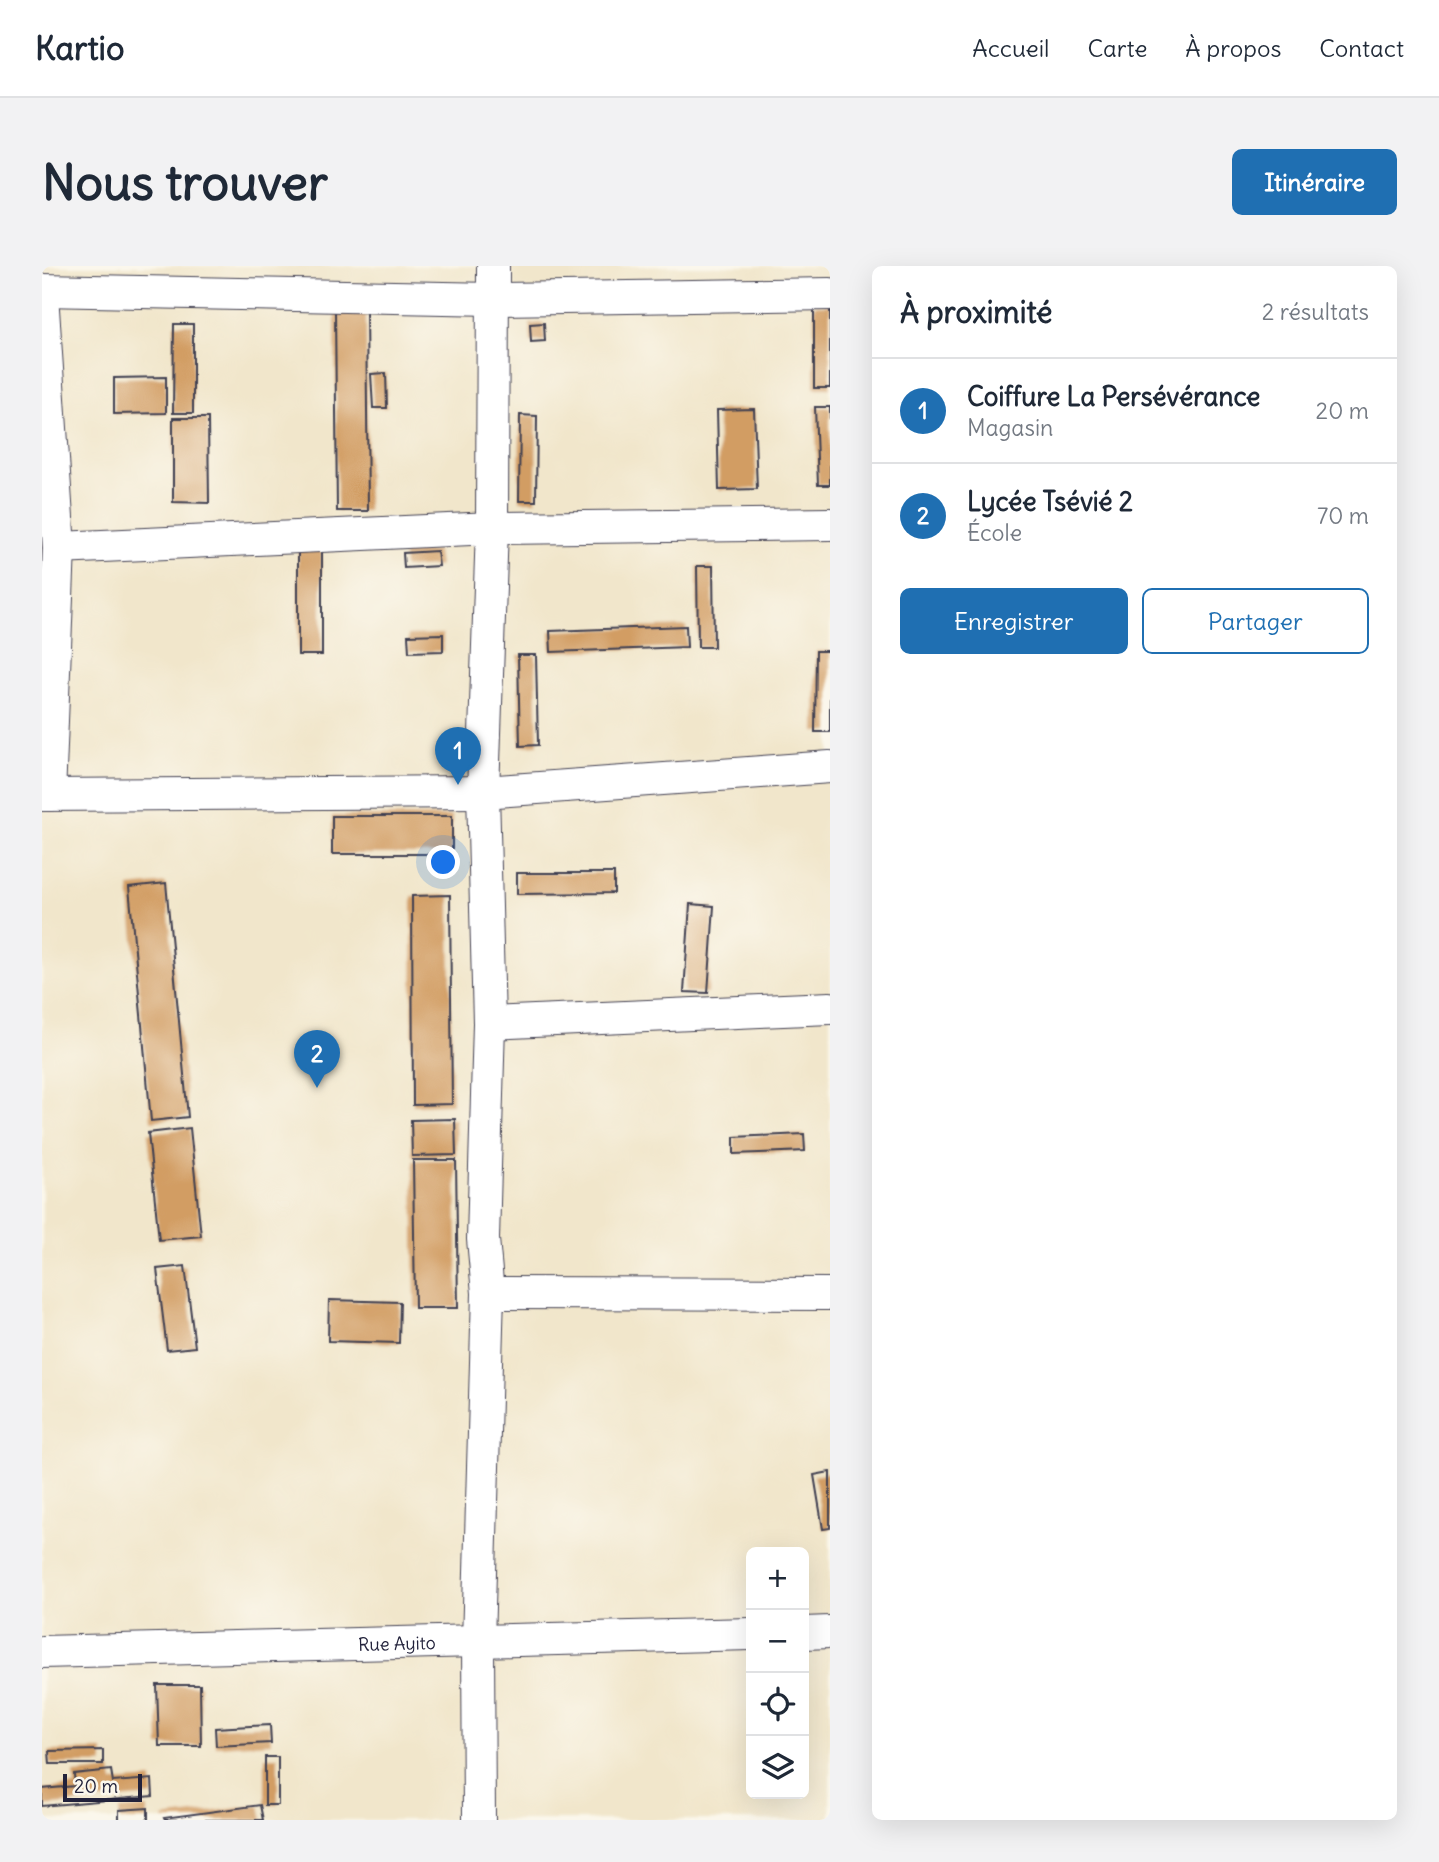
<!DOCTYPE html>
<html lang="fr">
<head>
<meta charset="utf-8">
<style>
  body { margin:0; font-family:Delius,sans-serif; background:#f2f2f3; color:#1f2937 }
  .controls { position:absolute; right:21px; bottom:21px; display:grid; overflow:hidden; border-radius:10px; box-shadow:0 7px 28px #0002 }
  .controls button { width:63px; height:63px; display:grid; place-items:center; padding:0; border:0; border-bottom:2px solid #e0e1e3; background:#fff; color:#1f2937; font:35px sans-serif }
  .scale { position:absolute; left:21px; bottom:18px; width:79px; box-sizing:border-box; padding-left:7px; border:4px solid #22223b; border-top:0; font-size:19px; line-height:24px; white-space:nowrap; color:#22223b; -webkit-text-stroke:5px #fbf7ec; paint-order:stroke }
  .you { position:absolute; left:402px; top:597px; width:24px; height:24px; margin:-18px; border:5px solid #fff; border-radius:50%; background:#1a73e8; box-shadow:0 0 0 10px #1a73e833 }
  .badge { display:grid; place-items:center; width:46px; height:46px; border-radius:50%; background:#1f6fb2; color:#fff; font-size:23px; font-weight:700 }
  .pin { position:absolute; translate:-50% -58px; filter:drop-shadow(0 2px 4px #0008) }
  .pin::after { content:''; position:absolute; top:37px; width:24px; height:21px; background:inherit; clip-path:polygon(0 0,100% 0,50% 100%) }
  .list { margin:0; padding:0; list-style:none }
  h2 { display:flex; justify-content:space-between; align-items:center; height:91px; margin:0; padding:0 28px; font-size:30px }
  h2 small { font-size:23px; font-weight:400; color:#747a83 }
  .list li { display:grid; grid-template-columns:46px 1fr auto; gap:21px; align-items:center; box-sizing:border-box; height:105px; padding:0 28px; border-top:2px solid #e0e1e3 }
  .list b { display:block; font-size:26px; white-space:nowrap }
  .list p { margin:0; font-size:23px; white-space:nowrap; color:#747a83 }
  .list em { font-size:23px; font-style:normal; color:#747a83 }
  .actions { display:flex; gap:14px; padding:21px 28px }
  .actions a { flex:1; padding:16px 0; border:2px solid #1f6fb2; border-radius:10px; text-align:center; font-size:24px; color:#1f6fb2 }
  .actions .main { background:#1f6fb2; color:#fff }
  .icon { flex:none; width:38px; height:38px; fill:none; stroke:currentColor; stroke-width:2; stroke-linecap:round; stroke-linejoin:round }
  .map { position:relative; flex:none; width:788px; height:1554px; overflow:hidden; border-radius:10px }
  header { display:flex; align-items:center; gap:42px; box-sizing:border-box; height:98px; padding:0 35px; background:#fff; border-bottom:2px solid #e0e1e3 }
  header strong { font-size:33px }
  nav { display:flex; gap:38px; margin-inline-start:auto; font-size:24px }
  .intro { display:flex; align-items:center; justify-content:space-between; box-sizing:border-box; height:168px; padding:0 42px }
  h1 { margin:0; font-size:49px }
  .button { padding:18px 32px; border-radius:10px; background:#1f6fb2; color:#fff; font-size:24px; font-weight:700 }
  main { display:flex; gap:42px; padding:0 42px }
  aside { flex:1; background:#fff; border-radius:10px; box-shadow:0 7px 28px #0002 }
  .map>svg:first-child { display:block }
</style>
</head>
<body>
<header>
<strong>Kartio</strong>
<nav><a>Accueil</a><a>Carte</a><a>À propos</a><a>Contact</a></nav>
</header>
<div class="intro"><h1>Nous trouver</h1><a class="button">Itinéraire</a></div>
<main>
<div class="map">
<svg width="788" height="1554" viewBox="0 0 788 1554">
  <rect width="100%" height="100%" fill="#fbf7ec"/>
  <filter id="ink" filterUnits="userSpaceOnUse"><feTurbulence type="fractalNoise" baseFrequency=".0143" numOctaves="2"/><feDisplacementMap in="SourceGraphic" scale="14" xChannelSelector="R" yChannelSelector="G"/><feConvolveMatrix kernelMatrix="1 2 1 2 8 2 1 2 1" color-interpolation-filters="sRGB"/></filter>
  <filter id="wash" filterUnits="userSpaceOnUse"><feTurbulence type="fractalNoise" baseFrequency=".00686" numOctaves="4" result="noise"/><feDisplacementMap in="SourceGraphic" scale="28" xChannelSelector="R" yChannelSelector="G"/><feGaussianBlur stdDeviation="1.57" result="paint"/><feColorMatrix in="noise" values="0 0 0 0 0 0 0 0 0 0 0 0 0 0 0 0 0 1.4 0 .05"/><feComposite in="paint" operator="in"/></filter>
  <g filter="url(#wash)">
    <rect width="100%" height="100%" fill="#f1e6cb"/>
    <g id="blocks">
      <path fill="#d29d64" d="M772 39H788V122H772Z
        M293 43H324L326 245H295Z
        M502 57 503 75 489 76 488 58Z
        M132 58H151V147H131Z
        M344 107 345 142H331L329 108Z
        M124 111V147L72 148V112Z
        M773 141H788V219H776Z
        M712 143 715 223 677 224 675 144Z
        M478 149 495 150 494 235H477Z
        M131 152H166L167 237 131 236Z
        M256 283H280V389H256Z
        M395 285 397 300 362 302 361 287Z
        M655 300H671L672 381H656Z
        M644 360 645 381 509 386 508 365Z
        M401 368V385L367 386 366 369Z
        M774 385H788V466H773Z
        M476 389H494L496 479 478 480Z
        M290 550H410V588H290Z
        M475 607H572V627L475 628Z
        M124 617 146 851 109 855 87 621Z
        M408 629 410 838 371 839 370 630Z
        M648 638 672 640 666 727 642 726Z
        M413 853 414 889 370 890 369 854Z
        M148 862 159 970 117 974 106 867Z
        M762 868 763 885 692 888V871Z
        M371 894H414L416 1042H373Z
        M143 1000 153 1081 125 1084 115 1003Z
        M287 1034 358 1036 357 1077 286 1075Z
        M788 1206V1262L781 1263 772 1209Z
        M115 1419H158L159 1480H117Z
        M228 1459 229 1477 174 1480 173 1462Z
        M61 1484V1498H8L7 1485Z
        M223 1491H236V1539H223Z
        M69 1504 71 1516 110 1513 111 1530 0 1540V1523L33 1520 32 1508Z
        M218 1539 221 1554H123L122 1552Z
        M106 1542V1554H77V1544Z"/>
    </g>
  </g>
  <g filter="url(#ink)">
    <use href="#blocks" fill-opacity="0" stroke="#413f51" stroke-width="2"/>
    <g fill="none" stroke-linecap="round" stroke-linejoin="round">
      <g stroke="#413f51" stroke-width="34">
        <g id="minor">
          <path d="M0 24 451 33 788 28"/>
          <path d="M0 28 17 282 7 529"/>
          <path d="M17 282 450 262 788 258"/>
          <path d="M0 529 441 526 788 501"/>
          <path d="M447 757 788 742"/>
          <path d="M446 1027 788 1028"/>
          <path d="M762 1367 788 1366"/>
          <path id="s1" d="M0 1386 709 1368"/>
          <path d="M437 1554 436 1376 446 1027 441 973 447 757 441 526 450 262 451 0"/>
        </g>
      </g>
      <use href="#minor" stroke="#fff" stroke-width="32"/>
    </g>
  </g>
  <g text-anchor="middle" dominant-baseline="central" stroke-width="7" stroke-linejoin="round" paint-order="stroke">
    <g font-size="18" fill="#22223b" stroke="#fbf7ec">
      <text stroke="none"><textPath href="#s1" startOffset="355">Rue Ayito</textPath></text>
    </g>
  </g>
</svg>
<div class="controls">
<button>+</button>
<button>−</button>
<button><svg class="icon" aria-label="locate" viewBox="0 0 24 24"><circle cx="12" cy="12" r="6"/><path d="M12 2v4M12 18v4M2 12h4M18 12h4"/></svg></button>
<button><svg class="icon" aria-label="layers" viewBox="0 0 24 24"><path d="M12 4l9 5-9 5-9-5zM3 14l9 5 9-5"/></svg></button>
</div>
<div class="scale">20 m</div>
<div class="you"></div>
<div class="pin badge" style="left:416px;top:519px">1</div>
<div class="pin badge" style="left:275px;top:822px">2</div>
</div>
<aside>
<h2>À proximité<small>2 résultats</small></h2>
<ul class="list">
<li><span class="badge">1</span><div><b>Coiffure La Persévérance</b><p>Magasin</p></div><em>20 m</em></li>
<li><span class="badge">2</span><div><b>Lycée Tsévié 2</b><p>École</p></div><em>70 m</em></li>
</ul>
<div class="actions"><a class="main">Enregistrer</a><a>Partager</a></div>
</aside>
</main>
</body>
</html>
